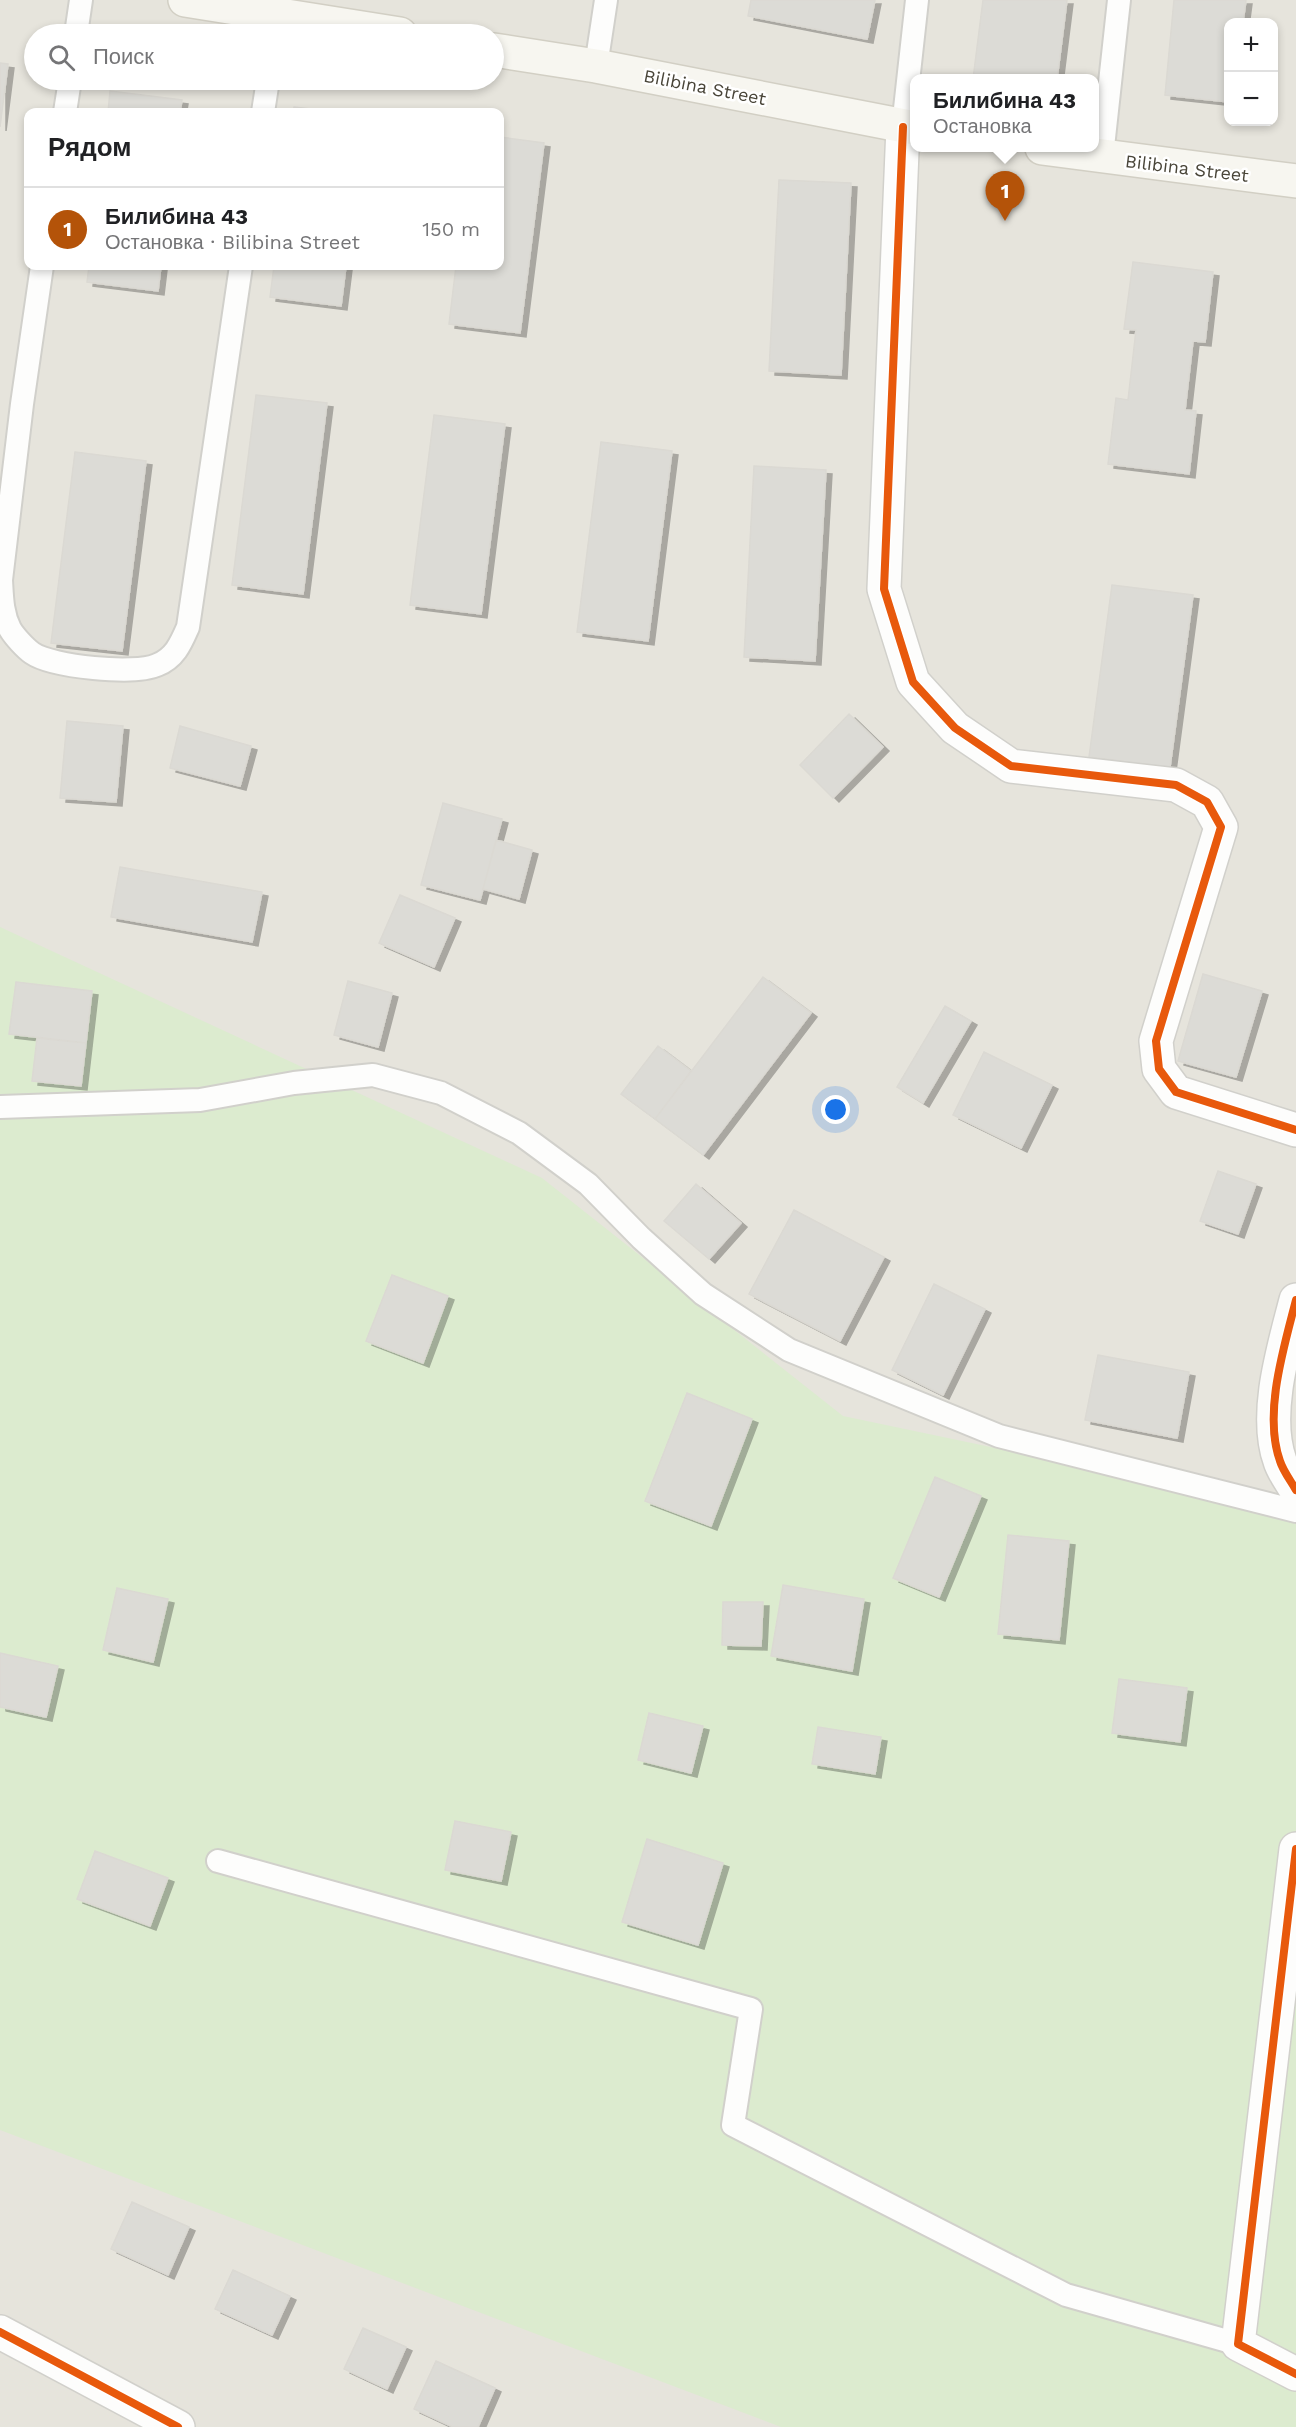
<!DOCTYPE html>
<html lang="ru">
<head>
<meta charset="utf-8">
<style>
  body { margin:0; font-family:"Work Sans",sans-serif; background:#f6f6f6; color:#202124 }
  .controls { position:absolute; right:18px; top:18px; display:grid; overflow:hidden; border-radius:12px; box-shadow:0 3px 9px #0003 }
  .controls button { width:54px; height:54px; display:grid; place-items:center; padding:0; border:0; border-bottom:2px solid #e0e0e0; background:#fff; color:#202124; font:30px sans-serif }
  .you { position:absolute; left:836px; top:1110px; width:21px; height:21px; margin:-15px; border:4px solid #fff; border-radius:50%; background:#1a73e8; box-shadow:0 0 0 9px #1a73e833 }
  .badge { display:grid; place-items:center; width:39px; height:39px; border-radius:50%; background:#b45309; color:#fff; font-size:20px; font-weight:700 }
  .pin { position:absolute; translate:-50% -50px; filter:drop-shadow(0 2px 3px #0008) }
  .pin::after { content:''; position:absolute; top:32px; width:21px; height:18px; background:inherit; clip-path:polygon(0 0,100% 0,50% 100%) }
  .popup { position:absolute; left:910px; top:74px; width:189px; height:78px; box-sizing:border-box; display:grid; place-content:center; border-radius:12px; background:#fff; filter:drop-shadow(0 2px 4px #0005); font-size:20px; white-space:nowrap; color:#757577 }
  .popup b { font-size:22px; color:#202124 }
  .popup::after { content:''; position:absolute; left:50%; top:100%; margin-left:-12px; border:12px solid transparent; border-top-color:#fff }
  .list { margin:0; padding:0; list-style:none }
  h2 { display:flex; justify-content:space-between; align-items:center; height:78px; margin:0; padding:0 24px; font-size:26px }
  h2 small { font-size:20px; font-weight:400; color:#757577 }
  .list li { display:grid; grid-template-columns:39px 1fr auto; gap:18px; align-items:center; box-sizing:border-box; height:84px; padding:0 24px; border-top:2px solid #e0e0e0 }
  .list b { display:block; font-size:22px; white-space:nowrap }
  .list p { margin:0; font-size:20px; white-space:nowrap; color:#757577 }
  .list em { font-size:20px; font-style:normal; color:#757577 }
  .icon { flex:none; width:33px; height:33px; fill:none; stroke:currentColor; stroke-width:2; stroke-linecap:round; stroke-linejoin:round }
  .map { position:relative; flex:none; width:1296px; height:2427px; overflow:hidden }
  .search { position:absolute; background:#fff; box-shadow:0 3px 9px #0003; left:24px; top:24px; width:480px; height:66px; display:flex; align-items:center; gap:15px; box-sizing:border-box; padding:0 21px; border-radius:33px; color:#757577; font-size:22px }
  .panel { position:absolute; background:#fff; box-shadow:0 3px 9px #0003; left:24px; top:108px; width:480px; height:162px; border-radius:12px }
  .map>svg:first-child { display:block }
</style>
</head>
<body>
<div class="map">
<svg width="1296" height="2427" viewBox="0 0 1296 2427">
  <defs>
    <filter id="shadow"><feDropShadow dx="6" dy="4" stdDeviation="0" flood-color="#0004"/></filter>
  </defs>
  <rect width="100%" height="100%" fill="#f3f2ed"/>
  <path fill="#e6e4dc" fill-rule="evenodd" d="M0 0H1296V2427H0ZM1228 22H1274V122H1228ZM34 34H494V80H34ZM915 79H1095V148H915ZM28 112H500V266H28Z"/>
  <path fill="#dcebcf" d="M0 927 542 1178 843 1416 1296 1511V2427H781L0 2130Z"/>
  <path fill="#dcdbd6" stroke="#dbd9d3" stroke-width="1.5" filter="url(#shadow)" d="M751 0H875L867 39 748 16Z
    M983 0H1067L1057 79H973Z
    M1174 0H1246L1243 22H1228V102L1165 95Z
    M0 63 8 64 0 127Z
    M110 91 182 100 180 112H108Z
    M294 107 337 112H293Z
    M500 137 544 143 520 333 449 324 456 266H500Z
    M779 180 851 183 841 375 769 371Z
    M1133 262 1213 272 1205 342 1193 341 1185 410 1196 411 1189 474 1108 464 1116 398 1128 400 1136 330 1124 329Z
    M89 266H161L158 291 87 282Z
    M274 266H346L341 306 270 297Z
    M256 395 327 403 303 594 232 585Z
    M434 415 505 424 481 614 410 605Z
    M601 442 672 451 648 641 577 632Z
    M75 452 146 461 122 651 51 643Z
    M754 466 826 470 815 661 744 657Z
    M1112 585 1193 595 1170 767 1089 757Z
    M849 714 883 747 833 798 800 765Z
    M67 721 123 726 116 802 60 798Z
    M180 726 251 746 240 786 170 768Z
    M443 803 502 819 480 900 421 885Z
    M496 840 532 850 519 899 483 889Z
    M120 867 262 892 252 942 111 917Z
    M400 895 455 918 434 967 379 943Z
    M1203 974 1262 991 1236 1077 1178 1061Z
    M763 977 811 1013 703 1155 655 1119Z
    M348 981 392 993 378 1047 334 1035Z
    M16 982 92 991 86 1043 9 1034Z
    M945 1006 971 1021 923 1103 897 1087Z
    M37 1038 86 1043 81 1086 32 1081Z
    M658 1046 691 1071 655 1119 621 1094Z
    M984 1052 1052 1085 1021 1148 953 1115Z
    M1218 1171 1256 1184 1238 1234 1200 1221Z
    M696 1184 741 1223 709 1259 664 1221Z
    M794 1210 884 1257 840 1341 749 1294Z
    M392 1275 448 1296 423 1363 366 1341Z
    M934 1284 985 1309 943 1395 892 1370Z
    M1098 1355 1189 1372 1177 1438 1085 1420Z
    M687 1393 752 1419 711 1526 645 1501Z
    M935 1477 981 1496 939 1597 893 1578Z
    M1008 1535 1069 1541 1059 1640 998 1634Z
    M783 1585 864 1599 852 1671 771 1656Z
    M117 1588 168 1599 153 1662 103 1650Z
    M723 1602H763L761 1646 722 1645Z
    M0 1653 58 1666 46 1717 0 1707Z
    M1119 1679 1187 1688 1180 1742 1112 1733Z
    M649 1713 703 1726 691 1773 638 1760Z
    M818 1727 881 1737 875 1774 812 1764Z
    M455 1821 511 1832 501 1881 445 1870Z
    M647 1839 723 1863 698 1945 622 1922Z
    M95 1851 168 1878 150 1926 77 1899Z
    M132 2202 189 2227 168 2275 111 2249Z
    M233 2270 290 2296 272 2335 215 2309Z
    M363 2328 406 2347 387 2389 344 2369Z
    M436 2361 495 2388 478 2427H453L414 2409Z"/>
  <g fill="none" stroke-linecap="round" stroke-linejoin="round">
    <g stroke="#d1d0cb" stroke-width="26">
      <path id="lane" d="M76 34 81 0
        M596 66 606 0
        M65 112 70 80
        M263 112 268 80
        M903 127 917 0
        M1102 156 1119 0
        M42 266 22 404 1 580C2 597 2 613 10 629 14 636 25 648 32 653 52 667 135 675 157 665 175 658 181 643 188 627L241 266
        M0 1107 200 1100 294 1083 373 1075 441 1093 519 1133 588 1184 641 1238 703 1294 789 1350 999 1436 1296 1511
        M218 1861 751 2009 733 2125 1066 2295 1238 2344"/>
    </g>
    <g stroke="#d1d0cb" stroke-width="36">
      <path id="street" d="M903 127 884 589 913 682 955 728 1011 766 1176 785 1207 802 1221 827 1156 1041 1159 1069 1176 1092 1296 1130
        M1296 1300C1284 1347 1263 1414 1280 1461 1283 1471 1291 1481 1296 1490
        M1296 1849 1238 2344 1296 2374
        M0 2332 178 2427"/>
    </g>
    <g stroke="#d2cfc4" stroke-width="36">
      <path id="secondary" d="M185 0 400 34
        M494 50 596 66 915 128
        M1042 148 1296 181"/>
    </g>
    <use href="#lane" stroke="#fdfdfc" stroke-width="22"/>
    <use href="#street" stroke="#fdfdfc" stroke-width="33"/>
    <use href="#secondary" stroke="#f7f6f0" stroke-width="33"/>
    <g stroke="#fff" stroke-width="11">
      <path id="cycleway" d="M903 127 884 589 913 682 955 728 1011 766 1176 785 1207 802 1221 827 1156 1041 1159 1069 1176 1092 1296 1130
        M1296 1300C1284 1347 1263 1414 1280 1461 1283 1471 1291 1481 1296 1490
        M1296 1849 1238 2344 1296 2374
        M0 2332 178 2427"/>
    </g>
    <use href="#cycleway" stroke="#e8590c" stroke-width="8"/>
  </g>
  <g text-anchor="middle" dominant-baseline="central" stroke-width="5" stroke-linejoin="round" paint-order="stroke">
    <g font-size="18" fill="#494539" stroke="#fff">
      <text transform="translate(705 87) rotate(11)">Bilibina Street</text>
      <text transform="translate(1187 168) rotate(7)">Bilibina Street</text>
    </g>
  </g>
</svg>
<div class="controls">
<button>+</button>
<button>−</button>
</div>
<div class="you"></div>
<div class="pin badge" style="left:1005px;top:221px">1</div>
<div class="popup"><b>Билибина 43</b>Остановка</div>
<div class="search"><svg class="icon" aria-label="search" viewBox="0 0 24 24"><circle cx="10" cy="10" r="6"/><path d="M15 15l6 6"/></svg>Поиск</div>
<section class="panel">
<h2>Рядом<small></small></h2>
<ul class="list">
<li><span class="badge">1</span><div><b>Билибина 43</b><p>Остановка · Bilibina Street</p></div><em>150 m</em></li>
</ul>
</section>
</div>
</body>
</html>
